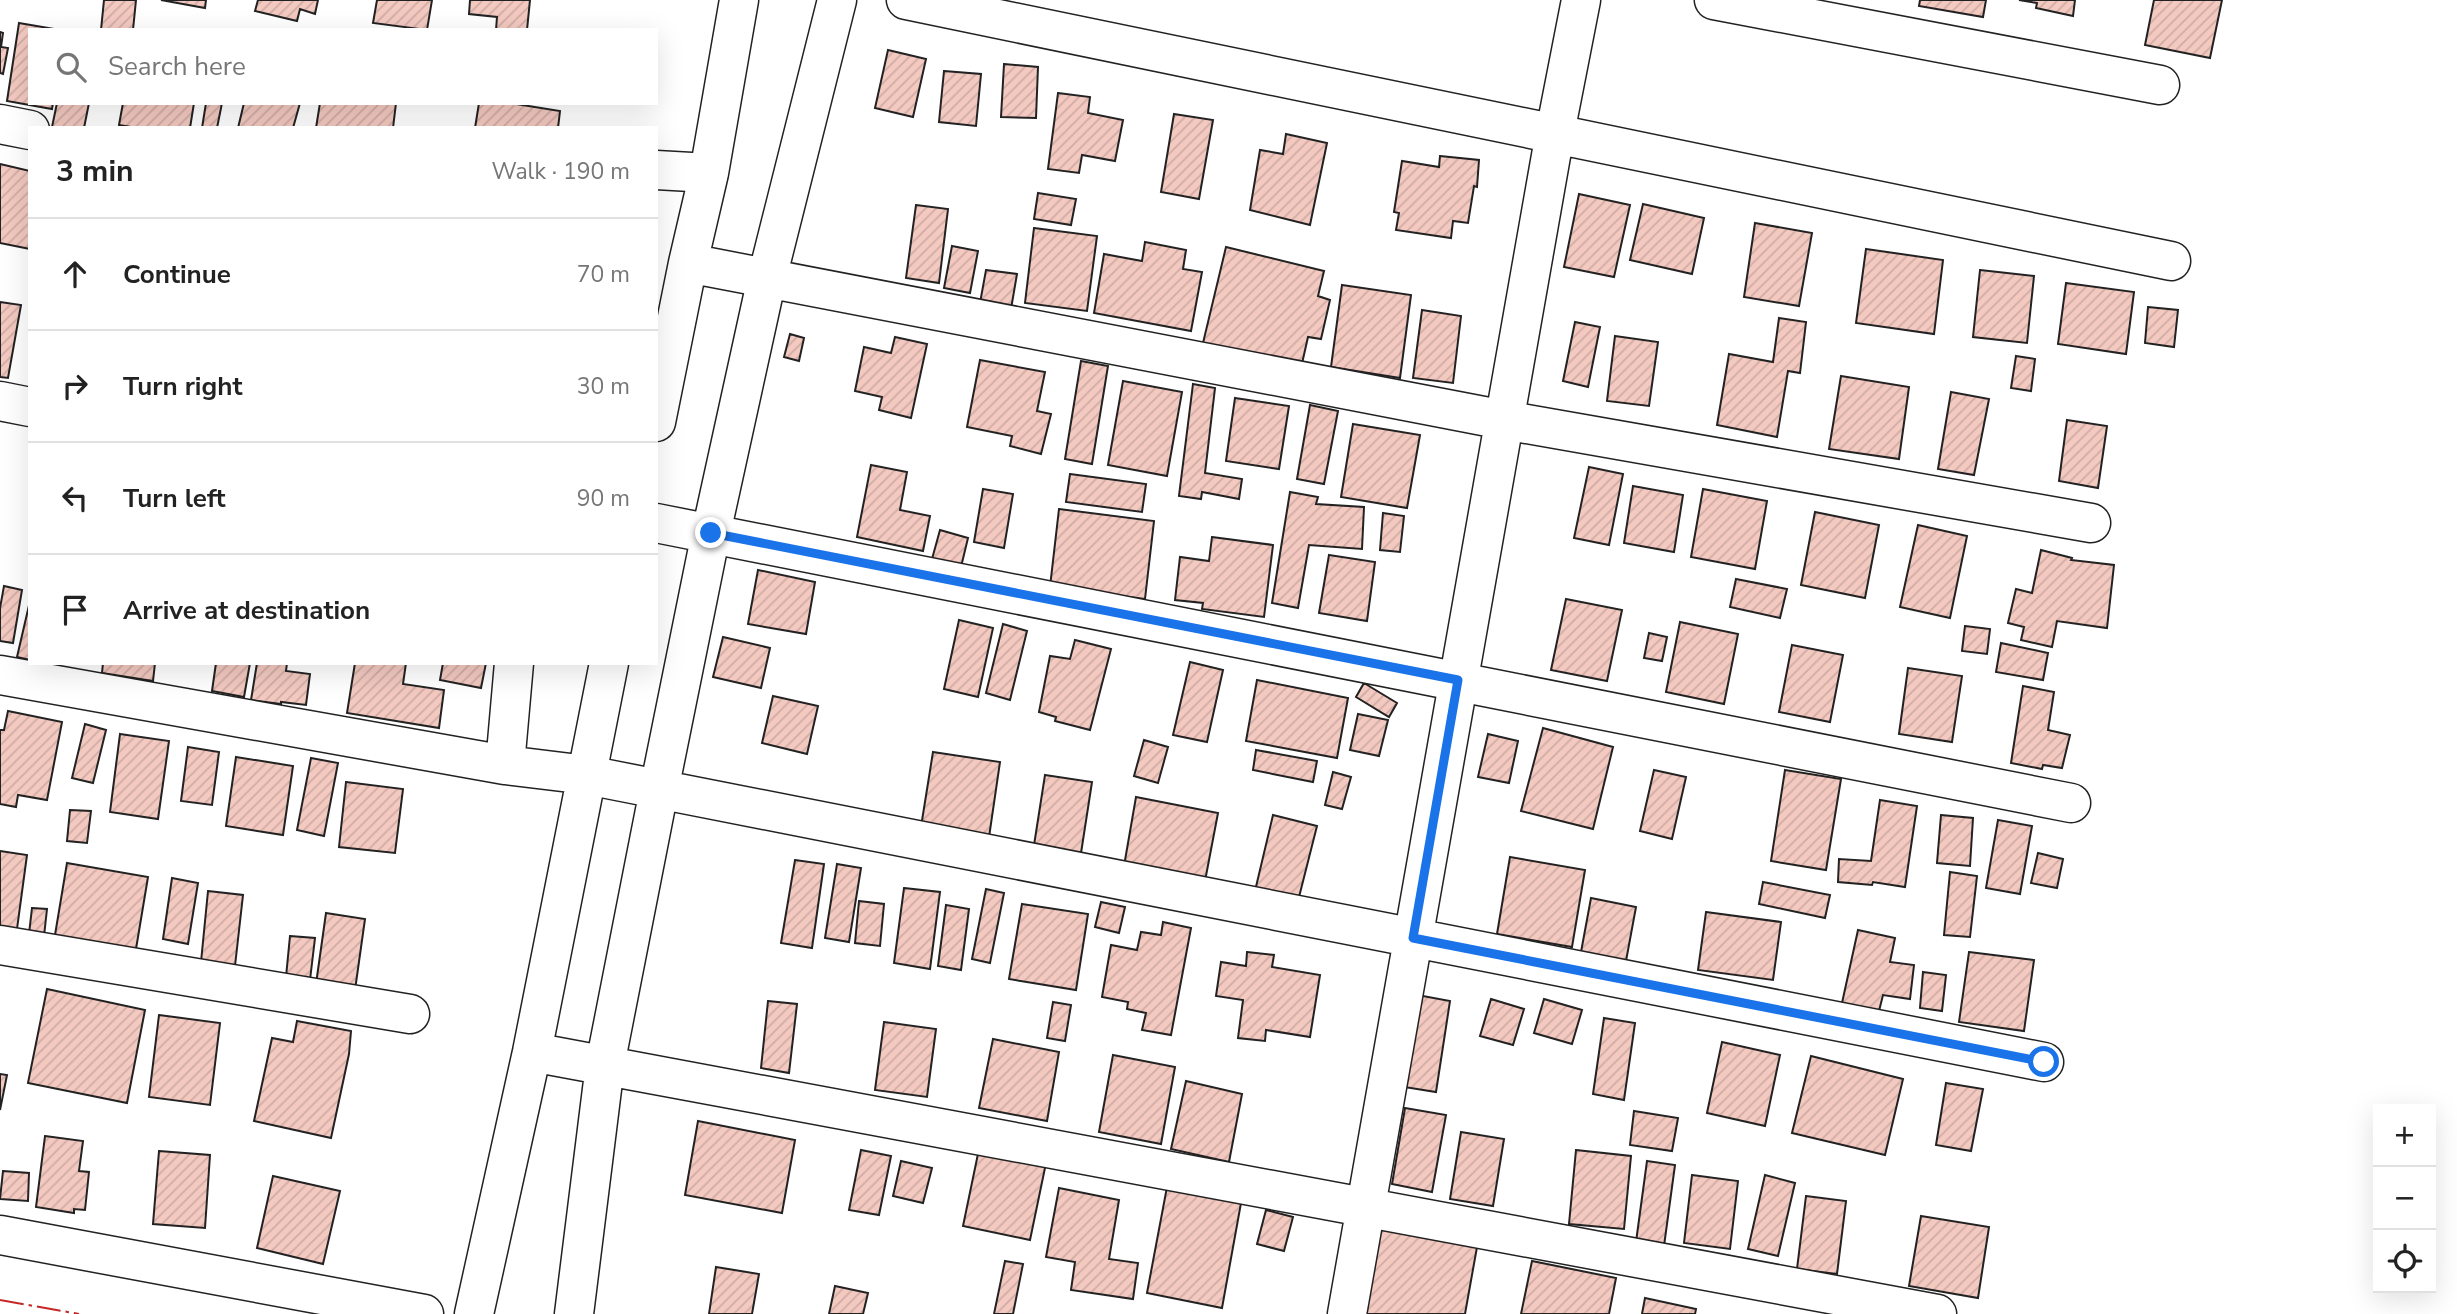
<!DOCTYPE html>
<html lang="en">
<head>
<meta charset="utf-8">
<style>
  body { margin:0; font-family:"Nunito Sans",sans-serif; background:#f6f6f6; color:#222 }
  .controls { position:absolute; right:21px; bottom:21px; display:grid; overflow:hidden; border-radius:0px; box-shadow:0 7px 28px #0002 }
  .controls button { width:63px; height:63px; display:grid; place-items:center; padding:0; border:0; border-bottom:2px solid #e0e0e0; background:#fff; color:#222; font:35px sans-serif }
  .stop { position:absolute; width:21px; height:21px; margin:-16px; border:5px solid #1a73e8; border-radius:50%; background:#fff }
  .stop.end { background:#1a73e8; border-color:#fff; box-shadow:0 2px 7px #0008 }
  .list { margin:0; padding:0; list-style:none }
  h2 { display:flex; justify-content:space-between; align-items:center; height:91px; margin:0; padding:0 28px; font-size:30px }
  h2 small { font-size:23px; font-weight:400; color:#767676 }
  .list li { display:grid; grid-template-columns:46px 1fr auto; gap:21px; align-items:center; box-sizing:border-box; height:112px; padding:0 28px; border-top:2px solid #e0e0e0 }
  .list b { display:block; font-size:26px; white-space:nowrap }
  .list em { font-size:23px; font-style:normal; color:#767676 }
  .icon { flex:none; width:38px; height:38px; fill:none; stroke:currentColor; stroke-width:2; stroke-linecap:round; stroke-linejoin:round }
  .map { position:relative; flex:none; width:2457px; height:1314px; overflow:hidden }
  .search { position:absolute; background:#fff; box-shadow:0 7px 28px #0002; left:28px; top:28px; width:630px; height:77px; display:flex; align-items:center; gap:18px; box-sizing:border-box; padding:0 24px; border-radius:0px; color:#767676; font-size:26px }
  .panel { position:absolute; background:#fff; box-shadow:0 7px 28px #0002; left:28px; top:126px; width:630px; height:539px; border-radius:0px }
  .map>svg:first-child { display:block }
</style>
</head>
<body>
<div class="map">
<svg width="2457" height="1314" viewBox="0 0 2457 1314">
  <defs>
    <pattern id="building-hatch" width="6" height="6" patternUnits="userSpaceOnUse" patternTransform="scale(1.75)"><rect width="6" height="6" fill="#f3c9c0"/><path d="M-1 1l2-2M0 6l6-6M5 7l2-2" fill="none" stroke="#d0aca5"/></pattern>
  </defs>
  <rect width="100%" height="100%" fill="#fff"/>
  <path fill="url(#building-hatch)" stroke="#222" stroke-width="2" d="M104 0H136L133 30H101Z
    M161 0H206L205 8Z
    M258 0H318L315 14 300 9 297 21 255 11Z
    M377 0H432L427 30 373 23Z
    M470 0H530L527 30H496L497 17 469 14Z
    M1920 0H1986L1983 17 1919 6Z
    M2019 0H2075L2073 16 2036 8 2037 3Z
    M2154 0H2222L2210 58 2145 45Z
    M19 23 60 30H30V103H53L52 109 7 101Z
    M0 32 3 33 1 47 8 48 3 74 0 73Z
    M888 50 926 59 913 117 875 108Z
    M1004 64 1038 67 1036 118 1001 117Z
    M944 71 981 74 976 126 939 122Z
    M1058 93 1090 97 1088 113 1123 120 1115 161 1082 155 1079 173 1048 169Z
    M57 103H89L84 128 52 127Z
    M123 103H194L190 128H137L119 125Z
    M206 103H222L217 128H202Z
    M244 103H300L293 128H238Z
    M320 103H396L393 128H316Z
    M479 103H510L560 111 558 128H475Z
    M1174 114 1213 120 1199 199 1161 192Z
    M1286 134 1327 143 1310 225 1250 210 1260 150 1283 154Z
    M1440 156 1479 160 1477 187 1474 186 1468 223 1453 221 1451 238 1396 230 1399 213 1394 212 1402 161 1439 167Z
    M0 164 30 171V249L0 243Z
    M1038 193 1076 199 1071 225 1034 219Z
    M1579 194 1630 205 1614 277 1564 267Z
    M1643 204 1704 218 1692 274 1630 260Z
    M916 205 948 209 939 283 906 278Z
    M1755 223 1812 233 1799 306 1744 297Z
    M1034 228 1097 236 1087 311 1025 303Z
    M1145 242 1186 250 1183 269 1202 272 1191 331 1094 313 1104 254 1142 261Z
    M952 246 978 251 970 293 944 288Z
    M1226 247 1324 271 1318 296 1330 300 1321 339 1308 337 1301 368 1203 343Z
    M1866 249 1943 260 1934 334 1856 323Z
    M986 270 1017 274 1011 309 980 303Z
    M1980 270 2034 276 2027 343 1973 337Z
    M2066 283 2134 292 2126 354 2058 344Z
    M1342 285 1411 295 1400 378 1331 367Z
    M0 302 21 305 8 378 0 377Z
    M2148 307 2178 310 2174 347 2145 343Z
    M1422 310 1461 316 1453 383 1413 378Z
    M1779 318 1806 322 1800 373 1788 371 1777 437 1717 425 1729 354 1773 362Z
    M1575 322 1600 327 1588 387 1563 381Z
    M790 334 804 338 799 361 784 357Z
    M1615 336 1658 342 1649 406 1607 401Z
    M895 337 927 344 911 418 879 410 882 397 855 391 864 347 891 353Z
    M2016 356 2035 359 2031 391 2011 388Z
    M980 360 1045 372 1037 411 1051 414 1041 454 1010 446 1012 436 967 427Z
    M1081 361 1108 366 1092 464 1065 459Z
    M1841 376 1909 387 1899 459 1829 449Z
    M1123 381 1182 392 1167 476 1108 465Z
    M1193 384 1215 388 1205 473 1242 479 1239 499 1202 492 1201 499 1179 496Z
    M1951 392 1989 399 1974 475 1938 469Z
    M1235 398 1289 406 1279 469 1226 461Z
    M1310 405 1338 411 1324 484 1297 479Z
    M2067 420 2107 426 2098 488 2059 481Z
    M1353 424 1420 435 1407 508 1341 497Z
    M871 465 907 472 900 510 930 516 923 551 857 537Z
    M1589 467 1623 474 1609 545 1574 538Z
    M1070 474 1146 484 1142 512 1066 502Z
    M1633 486 1683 495 1674 552 1624 543Z
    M983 489 1013 494 1004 548 974 542Z
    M1703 489 1767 501 1755 569 1691 557Z
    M1290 492 1318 497 1316 504 1364 507 1362 549 1309 545 1298 608 1272 603Z
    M1059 509 1154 521 1145 599 1050 587Z
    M1815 512 1879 525 1865 598 1801 585Z
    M1383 513 1404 516 1400 552 1380 550Z
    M1918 525 1967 536 1950 618 1900 607Z
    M940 530 968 538 961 567 932 559Z
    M1212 537 1273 545 1264 617 1202 609 1203 603 1175 600 1180 557 1209 561Z
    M2041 550 2072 558 2071 560 2114 565 2107 628 2057 621 2052 647 2021 640 2024 627 2008 623 2016 589 2032 593Z
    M1329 555 1375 562 1367 621 1319 613Z
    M758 570 815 582 806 634 748 624Z
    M1736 579 1787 589 1780 618 1730 607Z
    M4 586 22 590 13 643 0 641V608Z
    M1566 599 1622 610 1607 681 1551 670Z
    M30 601V660L17 657Z
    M959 620 993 628 978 697 944 689Z
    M1680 622 1738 634 1724 704 1666 692Z
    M1003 624 1027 631 1010 700 986 693Z
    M1965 626 1990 629 1987 654 1962 651Z
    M1649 633 1667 637 1662 661 1644 658Z
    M723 637 770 648 761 688 713 677Z
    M1075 640 1111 649 1090 730 1055 721 1056 717 1039 712 1050 656 1070 659Z
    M2001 643 2048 653 2043 680 1996 672Z
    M1792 645 1843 655 1830 722 1779 712Z
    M1190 662 1223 670 1207 742 1173 735Z
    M103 663H155L153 681 102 673Z
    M216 663H250L244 697 212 691Z
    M257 663H287L286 671 310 674 306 705 281 702V704L251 700Z
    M355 663H406L403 684 444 690 439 728 347 713Z
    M443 663H486L481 688 440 680Z
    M1908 668 1962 676 1952 742 1899 734Z
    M1257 680 1348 698 1337 758 1246 741Z
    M1364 683 1397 703 1389 717 1356 697Z
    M2023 686 2054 692 2048 730 2070 735 2062 768 2043 765 2042 769 2011 763Z
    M773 696 818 706 807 754 762 743Z
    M8 711 62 722 47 800 18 795 16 807 0 804V730H4Z
    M1358 714 1388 720 1379 756 1350 750Z
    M85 724 106 730 93 783 72 778Z
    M1543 728 1613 747 1593 829 1521 811Z
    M120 734 169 741 158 819 110 812Z
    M1488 734 1518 741 1509 783 1478 777Z
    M1144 740 1168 747 1158 783 1134 776Z
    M188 747 219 752 212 805 181 801Z
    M1256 750 1317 761 1313 782 1253 770Z
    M933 752 1000 762 988 844 920 833Z
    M236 757 293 766 283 835 226 826Z
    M311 758 338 763 324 836 297 830Z
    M1654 770 1686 777 1672 839 1640 831Z
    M1785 770 1841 779 1826 870 1771 861Z
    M1333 772 1351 777 1342 809 1325 805Z
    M1045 775 1092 782 1079 866 1032 858Z
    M346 782 403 789 395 853 339 847Z
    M1136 797 1218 813 1205 881 1124 866Z
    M1880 800 1917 806 1905 887 1873 882 1872 885 1838 882 1839 859 1871 861Z
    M70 810 91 811 87 843 67 841Z
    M1273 815 1317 826 1298 901 1255 891Z
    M1941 815 1973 818 1970 866 1937 863Z
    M1998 820 2032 826 2020 894 1986 888Z
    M0 851 27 855 17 929 0 927Z
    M2038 853 2063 859 2057 888 2031 883Z
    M1510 857 1585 870 1572 947 1497 934Z
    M795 860 824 864 812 948 781 943Z
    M67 863 148 877 135 955 54 941Z
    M837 864 861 868 849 942 825 938Z
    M1950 872 1977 876 1970 937 1944 935Z
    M172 878 198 883 188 944 163 939Z
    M1763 882 1830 895 1825 918 1759 904Z
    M904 888 940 892 930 969 894 963Z
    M986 889 1004 893 990 963 972 959Z
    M208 891 243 895 235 966 201 962Z
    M1591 898 1636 907 1626 961 1581 952Z
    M859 901 884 904 880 946 855 943Z
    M1101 902 1125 907 1119 933 1095 927Z
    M1022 904 1088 914 1076 990 1009 979Z
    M946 905 969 909 961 970 938 966Z
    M32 908 47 909 44 936 29 934Z
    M1706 912 1781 922 1773 980 1698 970Z
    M326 913 365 919 355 990 316 984Z
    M1163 922 1191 928 1171 1035 1142 1030 1146 1013 1127 1009 1128 1002 1102 997 1111 945 1137 950 1141 932 1161 935Z
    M1858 930 1895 938 1890 962 1914 965 1910 999 1883 995 1879 1011 1842 1003Z
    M290 936 315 938 310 980 286 977Z
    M1247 952 1274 955 1272 967 1320 975 1310 1037 1266 1030 1265 1041 1238 1038 1243 1000 1216 996 1221 962 1246 966Z
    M1969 952 2034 960 2024 1031 1959 1022Z
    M1923 972 1946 975 1942 1011 1920 1008Z
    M47 989 145 1010 127 1103 28 1083Z
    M1412 994 1450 1001 1436 1092 1398 1086Z
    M1491 999 1524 1009 1513 1045 1480 1036Z
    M1544 999 1582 1010 1572 1044 1534 1033Z
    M768 1001 797 1004 789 1073 761 1068Z
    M1053 1002 1071 1005 1065 1041 1047 1038Z
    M159 1015 220 1023 210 1105 149 1097Z
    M1604 1018 1635 1023 1624 1100 1593 1094Z
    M297 1021 351 1031 349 1054 331 1138 254 1121 272 1038 293 1042Z
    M884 1022 936 1029 927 1097 875 1090Z
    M993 1039 1059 1052 1047 1121 979 1108Z
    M1722 1042 1780 1055 1765 1126 1707 1113Z
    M1113 1055 1175 1067 1161 1144 1099 1132Z
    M1811 1056 1903 1079 1885 1155 1792 1133Z
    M0 1074 7 1075 0 1110Z
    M1186 1081 1242 1094 1229 1162 1171 1149Z
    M1946 1083 1983 1089 1971 1151 1936 1145Z
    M1405 1108 1446 1115 1432 1192 1392 1184Z
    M1634 1111 1678 1118 1672 1151 1630 1145Z
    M698 1121 795 1140 782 1213 685 1195Z
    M1461 1132 1504 1139 1493 1206 1450 1199Z
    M45 1136 83 1141 79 1171 89 1172 85 1210 74 1209V1213L36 1207Z
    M979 1149 1046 1163 1030 1240 963 1226Z
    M861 1150 891 1156 879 1215 849 1210Z
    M1576 1150 1631 1156 1624 1229 1569 1224Z
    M159 1151 210 1155 205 1228 153 1224Z
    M901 1161 932 1168 923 1203 893 1196Z
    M1647 1161 1675 1165 1664 1246 1636 1242Z
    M3 1171 29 1173 28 1201 0 1199Z
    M1692 1175 1738 1181 1730 1249 1684 1243Z
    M1765 1175 1795 1183 1778 1256 1748 1249Z
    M273 1176 340 1191 323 1264 257 1248Z
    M1167 1187 1241 1203 1222 1308 1147 1293Z
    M1059 1188 1119 1200 1109 1259 1138 1263 1133 1299 1071 1290 1075 1262 1046 1257Z
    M1806 1196 1846 1201 1837 1274 1797 1269Z
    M1266 1210 1293 1217 1284 1251 1257 1244Z
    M1921 1216 1989 1227 1978 1298 1909 1286Z
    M1375 1227 1477 1247 1465 1314H1359Z
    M1005 1261 1023 1264 1013 1314H994Z
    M1532 1261 1616 1278 1609 1314H1521Z
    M716 1267 759 1274 752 1314H709Z
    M835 1286 868 1293 863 1314H829Z
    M1645 1298 1696 1309 1695 1314H1642Z"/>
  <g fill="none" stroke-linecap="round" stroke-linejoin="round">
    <g stroke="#222" stroke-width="41">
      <path id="minor" d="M906 0 2171 261
        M1714 0 2160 85
        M0 124 30 130
        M656 170 709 173
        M688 263 1504 420 2091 523
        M0 401 30 407
        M656 422 688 263 709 173 739 0
        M656 523 2071 803
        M0 675 505 765 587 775 2044 1062
        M505 765 514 663
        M0 945 410 1014
        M532 1052 1937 1314
        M0 1235 424 1314
        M474 1314 532 1052 609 663
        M574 1314 605 1065 659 790 711 533 767 278 837 0
        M1347 1314 1555 133 1581 0"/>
    </g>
    <use href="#minor" stroke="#fff" stroke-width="38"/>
    <path stroke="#c62828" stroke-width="2" stroke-dasharray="24 5 3.5 5" stroke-linecap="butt" d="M0 1300 79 1314"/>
  </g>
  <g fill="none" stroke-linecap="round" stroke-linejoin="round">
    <path stroke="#1a73e8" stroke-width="9" d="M711 533 1458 680 1413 938 2044 1062"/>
  </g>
</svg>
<div class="controls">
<button>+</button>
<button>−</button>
<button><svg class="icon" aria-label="locate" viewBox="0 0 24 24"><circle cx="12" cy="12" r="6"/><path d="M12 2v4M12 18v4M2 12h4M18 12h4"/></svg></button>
</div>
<div class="stop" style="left:2044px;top:1062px"></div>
<div class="stop end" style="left:711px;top:533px"></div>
<div class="search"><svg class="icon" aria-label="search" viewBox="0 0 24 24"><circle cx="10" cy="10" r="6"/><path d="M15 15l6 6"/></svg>Search here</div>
<section class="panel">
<h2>3 min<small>Walk · 190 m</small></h2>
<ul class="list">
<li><svg class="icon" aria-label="ahead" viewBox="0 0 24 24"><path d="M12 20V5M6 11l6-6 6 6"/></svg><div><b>Continue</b></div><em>70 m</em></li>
<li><svg class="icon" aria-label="right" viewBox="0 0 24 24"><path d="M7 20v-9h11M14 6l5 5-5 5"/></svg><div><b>Turn right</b></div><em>30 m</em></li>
<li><svg class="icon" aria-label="left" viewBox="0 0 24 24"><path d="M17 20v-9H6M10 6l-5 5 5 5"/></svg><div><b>Turn left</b></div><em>90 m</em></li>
<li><svg class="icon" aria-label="arrive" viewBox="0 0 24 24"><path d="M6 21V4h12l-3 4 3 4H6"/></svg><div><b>Arrive at destination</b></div></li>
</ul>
</section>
</div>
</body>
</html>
